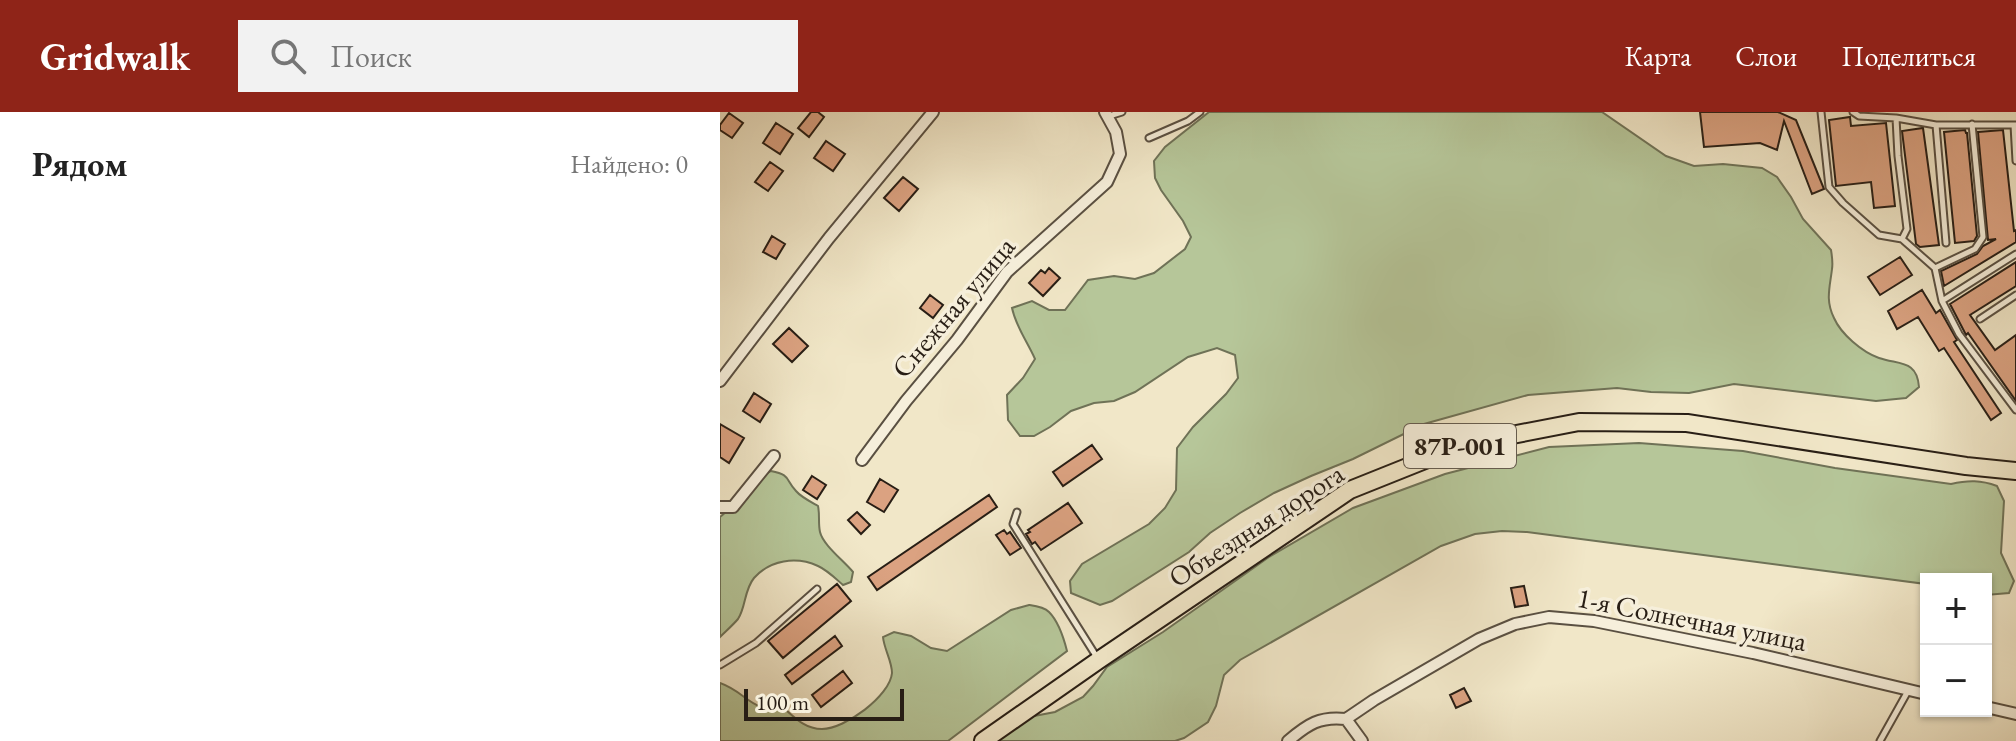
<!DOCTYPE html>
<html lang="ru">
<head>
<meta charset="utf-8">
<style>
  body { margin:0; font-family:"EB Garamond",serif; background:#f2f2f2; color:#222 }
  .controls { position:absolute; right:24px; bottom:24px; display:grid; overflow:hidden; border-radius:0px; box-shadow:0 2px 6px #0004 }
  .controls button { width:72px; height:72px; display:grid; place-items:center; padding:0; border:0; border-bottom:2px solid #e0e0e0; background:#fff; color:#222; font:40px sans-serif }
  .scale { position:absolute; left:24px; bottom:20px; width:160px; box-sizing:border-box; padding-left:8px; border:4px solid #281e15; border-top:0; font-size:22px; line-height:28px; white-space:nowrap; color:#281e15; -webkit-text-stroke:6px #f6efdb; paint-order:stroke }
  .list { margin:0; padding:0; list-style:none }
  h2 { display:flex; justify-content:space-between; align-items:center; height:104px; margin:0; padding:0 32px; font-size:34px }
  h2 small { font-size:26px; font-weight:400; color:#767676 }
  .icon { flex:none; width:44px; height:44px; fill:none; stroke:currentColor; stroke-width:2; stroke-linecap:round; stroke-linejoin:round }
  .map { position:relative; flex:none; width:1296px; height:629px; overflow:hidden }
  header { display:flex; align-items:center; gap:48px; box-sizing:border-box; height:112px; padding:0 40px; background:#8f2418; color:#fff }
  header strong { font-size:38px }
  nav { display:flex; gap:44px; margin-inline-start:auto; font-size:28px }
  .search { width:560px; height:72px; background:#f2f2f2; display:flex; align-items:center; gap:20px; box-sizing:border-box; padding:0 28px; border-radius:0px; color:#767676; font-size:30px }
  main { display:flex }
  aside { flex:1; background:#fff }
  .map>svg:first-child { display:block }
</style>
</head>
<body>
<header>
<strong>Gridwalk</strong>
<div class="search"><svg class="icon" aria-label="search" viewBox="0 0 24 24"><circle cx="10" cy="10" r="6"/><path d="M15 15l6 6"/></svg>Поиск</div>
<nav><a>Карта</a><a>Слои</a><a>Поделиться</a></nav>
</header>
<main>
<aside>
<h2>Рядом<small>Найдено: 0</small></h2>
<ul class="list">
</ul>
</aside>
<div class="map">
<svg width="1296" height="629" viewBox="0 0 1296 629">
  <rect width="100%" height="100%" fill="#f1e7c8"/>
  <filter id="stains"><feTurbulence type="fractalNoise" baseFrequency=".0025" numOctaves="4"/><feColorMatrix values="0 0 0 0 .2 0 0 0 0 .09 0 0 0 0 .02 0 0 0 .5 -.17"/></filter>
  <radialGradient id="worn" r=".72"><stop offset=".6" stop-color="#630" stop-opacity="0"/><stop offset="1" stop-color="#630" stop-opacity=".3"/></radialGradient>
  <path fill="#b6c699" stroke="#6f7257" stroke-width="2" d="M489 0H882L946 44 974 54 1003 52 1042 56 1057 65 1071 85 1083 107 1111 138C1112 144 1113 151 1112 157 1110 175 1105 188 1114 206 1121 222 1142 240 1159 246 1180 253 1197 248 1199 275L1186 286 1156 289 1014 272 969 281 931 280 897 276 808 283 704 312 633 347 591 364 554 381 520 401 490 421 469 440 392 489 380 493 351 481 350 469 362 452 429 412 445 396 456 378 457 336 473 315 506 282 518 266 515 243 497 236 468 245 415 280 394 289 374 291 351 299 330 315 314 324H300L288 308 287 283 303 266 315 247C307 229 296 215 292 196L312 189 329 198H345L368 168 394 164 415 167 434 161 465 137 471 125 463 109 441 78 435 66 434 49 445 35Z
    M919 331 1023 339 1115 356 1231 372C1248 368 1261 368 1277 374L1284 389 1281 441 1294 469 1289 481 1266 483V467H1206V472L807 420 782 419 755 422 721 434 520 548 504 563 496 594 488 610 464 626 455 629H276L309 605 335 600 363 585 373 574 387 555 443 520 549 445 633 396 725 362 829 335Z
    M51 359C71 363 65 367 76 379 81 385 91 390 98 394 100 403 98 411 100 420 103 433 124 449 133 460L131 470 123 473C115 466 107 458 98 454 76 444 50 448 34 466 24 478 26 495 18 507 13 513 6 519 0 525V405C17 392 32 365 51 359Z
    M309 493C316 494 324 495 329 500 338 509 344 527 347 539L228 629H0V571C28 581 29 600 65 597 76 607 86 617 102 617 125 617 170 584 172 561 172 549 164 537 163 525L174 520 191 524 211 536 227 539 291 498Z"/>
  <path fill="#dba281" stroke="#281e15" stroke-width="2" d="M91 0H98L104 5 89 25 78 16Z
    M980 0H1058L1076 8 1104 77 1092 82 1064 9 1057 38 1040 31 984 35Z
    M9 1 23 11 12 26 0 18V13Z
    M1130 5 1131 14 1166 11 1175 94 1154 96 1151 70 1116 74 1109 8Z
    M56 11 73 22 60 42 43 31Z
    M1203 16 1219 133 1200 135 1196 132 1182 19Z
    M1245 18 1246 21H1247L1257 124 1254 129 1235 131 1224 20Z
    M1283 18 1294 119 1296 118V130L1224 174 1221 159 1257 142 1263 134 1276 127 1268 128 1258 20Z
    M106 29 125 42 113 59 94 46Z
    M50 50 63 59 48 79 35 70Z
    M183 65 198 77 179 99 164 86Z
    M52 124 65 132 56 147 43 140Z
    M1180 145 1192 163 1160 183 1148 165Z
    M1296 150V174L1250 203 1275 238 1296 223V289L1248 221 1246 223 1244 219 1230 192Z
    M329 156 340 166 323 184 309 171 321 158 325 161Z
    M1202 178 1216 201 1220 198 1237 228 1234 230 1281 301 1271 308 1224 236 1219 239 1198 205 1177 217 1168 199Z
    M210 183 223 193 213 206 200 196Z
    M69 216 88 234 72 250 53 232Z
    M34 281 51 292 40 310 23 299Z
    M0 312 24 326 9 351 0 345Z
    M372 333 382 347 343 374 333 360Z
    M92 364 106 373 97 387 83 378Z
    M160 367 178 378 164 400 147 390Z
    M269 383 277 395 157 478 148 465Z
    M348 391 362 411 321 438 315 430 312 432 306 422 310 420 308 418Z
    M137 400 150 413 141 422 128 408Z
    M284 418 287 422 290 420 301 436 290 443 276 423Z
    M117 472 131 489 63 546 48 529Z
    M804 474 808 493 795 495 791 476Z
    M115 524 122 534 72 572 65 563Z
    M123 559 132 571 101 595 92 583Z
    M744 576 751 589 736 596 730 583Z"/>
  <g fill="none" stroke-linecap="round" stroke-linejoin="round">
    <g stroke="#5a5042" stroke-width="9">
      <path id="service" d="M1101 0 1109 75 1123 91 1159 123 1182 127 1187 117 1178 44 1176 6
        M1133 0 1139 4 1176 6 1216 13H1296
        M389 4 402 0
        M1216 13 1226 131
        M1294 13 1296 49
        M429 26 468 9 480 0
        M1182 127 1215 156 1222 189 1239 222 1296 298
        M1215 156 1255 137 1263 125 1252 12
        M1222 189 1296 142
        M1260 207 1296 183
        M297 400 293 412 378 547
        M0 553 36 531 97 477
        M1160 629 1188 579"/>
    </g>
    <g stroke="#5a5042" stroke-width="14">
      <path id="minor" d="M0 269 109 126 213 0
        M142 348 186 289 237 228 287 160 387 70 400 42 396 20 385 0
        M0 395H13L54 344
        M1266 595 1296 602
        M626 607 642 629
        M568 629C588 612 600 604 626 607L654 588 759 527 795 512 829 505 874 509 1033 541 1206 582"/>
    </g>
    <g stroke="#281e15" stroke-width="20">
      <path id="primary" d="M263 629 379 548 630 378 745 332 859 310 967 311 1246 354 1296 359"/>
    </g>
    <use href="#service" stroke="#f6efdb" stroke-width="5"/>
    <use href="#minor" stroke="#f6efdb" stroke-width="10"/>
    <use href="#primary" stroke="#f1e7c8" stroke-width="16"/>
  </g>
  <g text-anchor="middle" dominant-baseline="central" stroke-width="7" stroke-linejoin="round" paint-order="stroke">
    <rect fill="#f6efdb" stroke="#665d50" stroke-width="2" x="684" y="312" width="112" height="44" rx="6"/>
    <g font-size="26" font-weight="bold" fill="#281e15">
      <text x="740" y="334">87Р-001</text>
    </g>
    <g font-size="28" fill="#281e15" stroke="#f6efdb">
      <text transform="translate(233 195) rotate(-50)">Снежная улица</text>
      <text transform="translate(536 413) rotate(-33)">Объездная дорога</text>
      <text transform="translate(972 507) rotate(11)">1-я Солнечная улица</text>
    </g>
  </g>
  <rect width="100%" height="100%" filter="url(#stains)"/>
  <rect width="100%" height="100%" fill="url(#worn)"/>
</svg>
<div class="controls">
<button>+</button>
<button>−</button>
</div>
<div class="scale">100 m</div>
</div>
</main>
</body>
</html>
